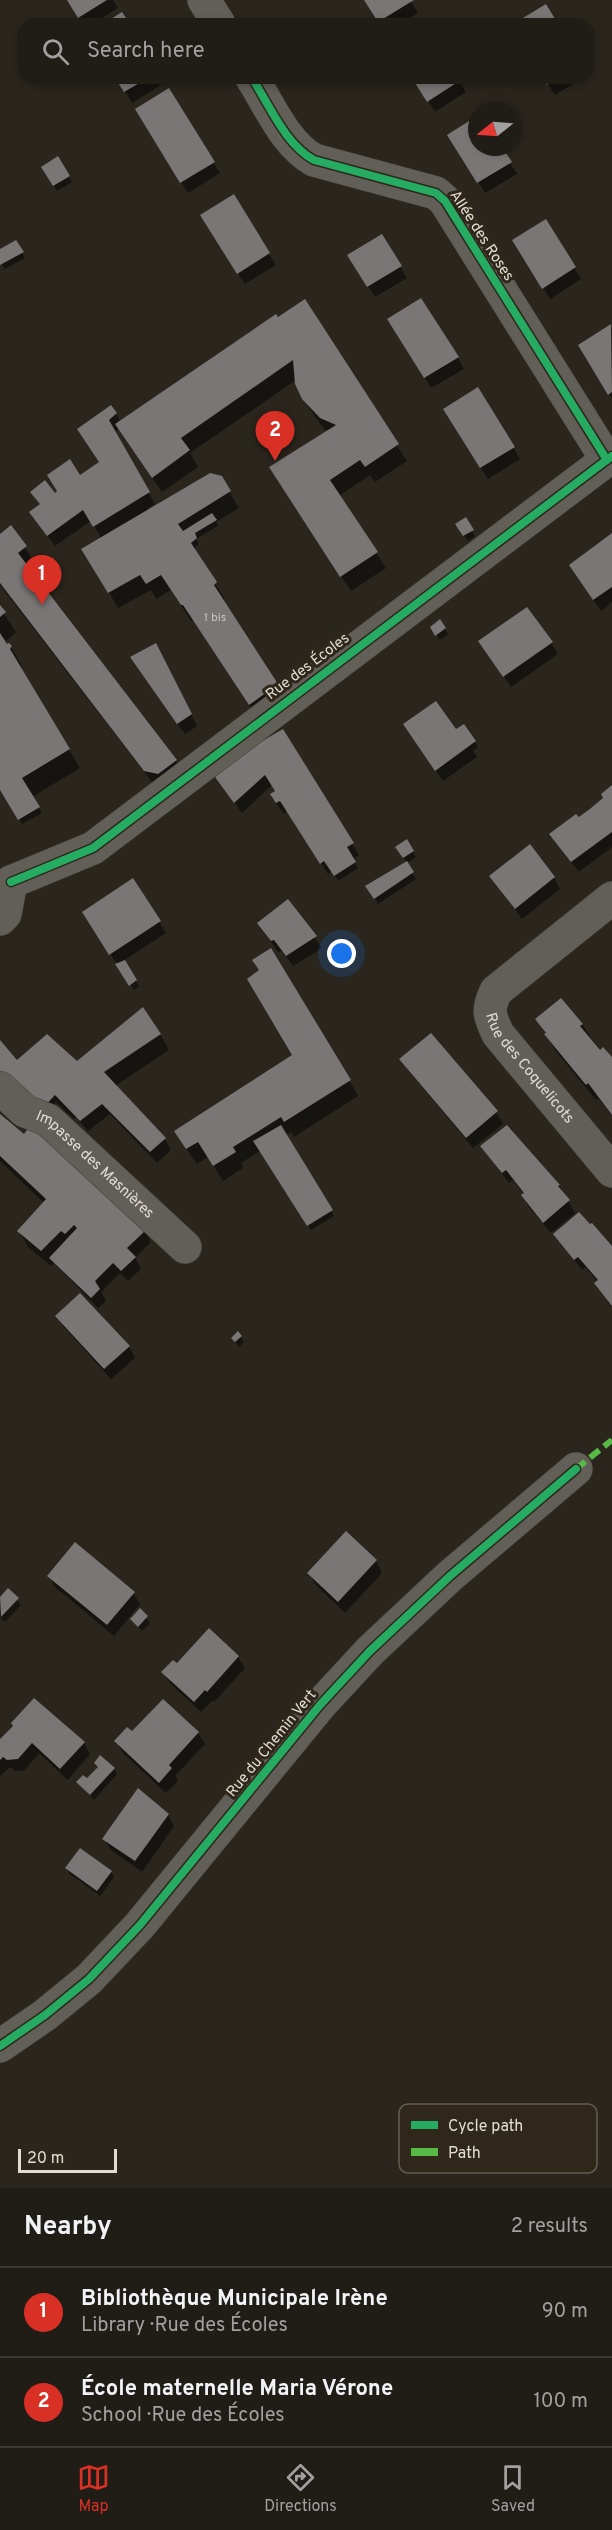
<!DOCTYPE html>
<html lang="en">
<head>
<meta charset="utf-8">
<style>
  body { margin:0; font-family:Overpass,sans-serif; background:#2d2923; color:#f1f3f6 }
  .compass { position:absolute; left:468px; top:102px; width:54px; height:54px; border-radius:50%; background:#201c16; box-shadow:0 3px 9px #0003; rotate:253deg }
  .scale { position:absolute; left:18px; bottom:15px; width:99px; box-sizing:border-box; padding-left:6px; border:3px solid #e1dcd4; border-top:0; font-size:16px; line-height:21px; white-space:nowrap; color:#e1dcd4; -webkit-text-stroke:4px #2e271a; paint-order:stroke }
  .you { position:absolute; left:342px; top:954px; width:21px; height:21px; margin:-15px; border:4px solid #fff; border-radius:50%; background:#1a73e8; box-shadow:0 0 0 9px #1a73e833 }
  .badge { display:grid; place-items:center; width:39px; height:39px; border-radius:50%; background:#d93025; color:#fff; font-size:20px; font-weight:700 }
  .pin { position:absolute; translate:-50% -50px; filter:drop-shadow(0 2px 3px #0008) }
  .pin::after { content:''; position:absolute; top:32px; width:21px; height:18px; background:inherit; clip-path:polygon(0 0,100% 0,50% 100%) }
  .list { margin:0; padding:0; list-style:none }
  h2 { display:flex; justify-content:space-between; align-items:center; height:78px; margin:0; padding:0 24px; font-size:26px }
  h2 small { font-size:20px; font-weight:400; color:#a2a1a1 }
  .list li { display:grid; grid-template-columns:39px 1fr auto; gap:18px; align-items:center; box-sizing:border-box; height:90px; padding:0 24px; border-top:2px solid #3d3a35 }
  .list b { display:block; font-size:22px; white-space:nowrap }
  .list p { margin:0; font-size:20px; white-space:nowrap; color:#a2a1a1 }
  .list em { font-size:20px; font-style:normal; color:#a2a1a1 }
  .icon { flex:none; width:33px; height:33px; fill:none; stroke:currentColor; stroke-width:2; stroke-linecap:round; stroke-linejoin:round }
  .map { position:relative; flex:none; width:612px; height:2188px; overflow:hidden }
  .search { position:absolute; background:#201c16; box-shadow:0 3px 9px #0003; left:18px; right:18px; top:18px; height:66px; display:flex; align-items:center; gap:15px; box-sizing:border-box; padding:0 21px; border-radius:18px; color:#a2a1a1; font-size:22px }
  .sheet { height:258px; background:#201c16 }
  nav { display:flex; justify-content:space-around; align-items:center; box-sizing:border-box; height:84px; border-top:2px solid #3d3a35; background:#201c16; font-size:16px; color:#a2a1a1 }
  nav a { display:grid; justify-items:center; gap:3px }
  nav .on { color:#d93025 }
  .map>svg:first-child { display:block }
</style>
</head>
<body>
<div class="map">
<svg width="612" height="2188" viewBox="0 0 612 2188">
  <rect width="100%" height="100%" fill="#2a261e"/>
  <path fill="#0007" d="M68 0H113L118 8 92 24H83Z
    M365 0H410L418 13 400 24H380Z
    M117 78H161L164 83 132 103Z
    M414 78H458L466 92 435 112Z
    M544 78H583L555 95Z
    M137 109 213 162 220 173 188 193Z
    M477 118V147H500L517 174 485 193 456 146Z
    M58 158 72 182 57 191 43 167Z
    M233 196 276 265 245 284 208 227Z
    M546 221 581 279 550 299 514 240Z
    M381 236 407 278 375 297 355 267Z
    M16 242 25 258 5 269 0 262V251Z
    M304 301 407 461 375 482 370 475 339 496 386 568 351 591 280 483 329 431 324 429 309 408 299 391 296 380 190 453 198 467 162 492 119 428 114 433 155 504 148 508 149 511 221 478 239 508 216 522 218 526 196 539 199 544 193 549 225 599 223 601 286 700 259 720 194 620 191 621 171 590 156 599 151 590 118 608 84 550 102 539 91 521 55 546 31 513 101 463 111 407 121 422Z
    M610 326 612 329V399L586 357Z
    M396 330 458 358 464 369 431 388Z
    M478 389 520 459 488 479 452 421Z
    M465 520 475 536 468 541 460 530Z
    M11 527 35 563 28 569 176 761 182 772 165 785 152 782 0 585V535Z
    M612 535V602L601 611 577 576Z
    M0 608 16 632 4 643 11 647 22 666 20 669 80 768 32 797 42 813 22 824 0 789Z
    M440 621 448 634 440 640 432 627Z
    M551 643 558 654 511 687 487 653Z
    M162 656 197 726 185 734 138 668Z
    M464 726 478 747 473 751 477 757 443 781 411 736 455 731Z
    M282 731 359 855 353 859 358 868 338 881 332 871 328 874 288 811 284 814 278 806 272 795 276 792 272 785 242 813 224 788Z
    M612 787V847L579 872 551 835 579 819 605 798Z
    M407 841 416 857 407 863 397 847Z
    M406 863 416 879 378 904 367 886Z
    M491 876 554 878 560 889 522 919Z
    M133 880 166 933 123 961 139 986 134 990 90 923Z
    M288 901 322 948 293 966 282 951 278 952 259 924Z
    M537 1019 582 1024 600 1052 612 1060V1116L598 1098 596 1100 555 1050Z
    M160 1034 169 1050 115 1086 165 1139 171 1150 157 1163 110 1114 88 1131 76 1117 74 1119 56 1102 45 1115 0 1042 16 1061 77 1063Z
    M401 1059 496 1112 503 1124 473 1148 408 1070Z
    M349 1080 358 1096 294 1137 291 1132 285 1135 334 1216 311 1230 260 1151 241 1163 243 1168 223 1181 208 1157 197 1164 185 1147Z
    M0 1116 145 1231 151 1242 135 1258 141 1269 128 1281 120 1273 101 1292 106 1301 98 1308 54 1263 51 1266 28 1247 19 1231 44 1203 0 1161Z
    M507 1127 559 1185 575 1213 551 1233 529 1207 523 1196 524 1194 513 1180 509 1183 482 1147Z
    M555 1234 612 1248V1307L596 1283 598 1282 585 1267 582 1270Z
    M57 1316 129 1346 135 1358 111 1379 64 1327Z
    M241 1337 244 1342 239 1347 233 1338Z
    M376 1561 382 1573 345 1613 315 1584 309 1573Z
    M49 1576 133 1593 140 1604 114 1636 55 1587Z
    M9 1590 21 1605 5 1622 0 1617V1599Z
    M140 1610 150 1623 142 1631 131 1619Z
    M238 1657 245 1668 214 1702 212 1701 201 1712 170 1683 163 1672 177 1666Z
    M34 1700 84 1743 90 1754 68 1780 39 1753 25 1770 15 1771 10 1767 0 1776V1742Z
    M163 1701 198 1733 205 1744 175 1776 178 1781 166 1793 123 1753 116 1741 132 1734Z
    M96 1763 114 1769 117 1774 94 1800 78 1782 87 1780 98 1768Z
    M168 1815 174 1826 142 1872 111 1850 104 1839Z
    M66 1868 111 1872 114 1877 100 1896 70 1874Z"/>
  <path fill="#797675" d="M67 0H107L78 18Z
    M364 0H414L378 22Z
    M546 4 558 24H513Z
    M122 12 130 24H103Z
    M115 78H148L124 92Z
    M412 78H460L461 80 427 102Z
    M543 78H558L547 85Z
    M169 88 215 162 180 183 135 109Z
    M477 116V147H502L512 162 477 183 447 135Z
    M58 156 70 176 53 186 41 167Z
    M234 194 270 253 237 274 200 215Z
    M546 219 576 267 542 289 512 240Z
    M382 234 402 266 367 287 347 255Z
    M16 240 24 252 0 265V249Z
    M421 298 459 357 424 378 387 319Z
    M305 299 399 444 365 467 360 460 330 480 378 552 340 577 269 467 336 425 320 418 302 399 295 384 293 360 181 438 190 450 152 478 115 424 276 314 278 317Z
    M611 324 612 392 608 395 578 345Z
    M478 387 515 447 480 468 443 409Z
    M111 405 117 413 109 420 150 492 93 527 83 510 47 536 29 512 40 504 30 492 45 480 55 493 57 491 47 475 70 459 80 475 99 462 77 429Z
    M210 473 222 476 231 491 178 524 183 531 212 513 217 520 195 533 197 538 191 543 217 582 214 585 278 684 249 705 183 605H181L161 575 146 584 140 575 108 593 81 549Z
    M466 517 474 530 463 536 455 524Z
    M11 525 27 546 18 553 177 760 158 774 144 771 0 583V534Z
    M612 533V587L593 600 569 565Z
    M0 605 6 612 0 617Z
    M527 607 553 642 503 677 478 641Z
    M440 619 446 628 435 636 430 627Z
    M0 633 7 644 9 643 12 646 10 649 70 749 22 778 40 807 18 820 0 790Z
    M156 643 192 714 177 724 130 657Z
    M436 701 456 729 464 724 476 741 435 771 403 724Z
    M283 729 354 843 347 847 356 862 334 876 324 861 320 864 280 801 276 803 270 794 275 791 265 775 234 803 215 777 252 747Z
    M612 785V832L571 862 549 834 576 814 579 817 591 808 603 798 601 794Z
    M407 839 414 851 403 858 395 847Z
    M530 844 555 877 515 909 489 876Z
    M407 861 414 872 374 899 365 886Z
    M133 878 161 921 109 955 82 912Z
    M288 899 317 936 286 956 274 940 271 941 257 923Z
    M271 948 351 1080 284 1122 281 1117 233 1147 236 1152 213 1166 198 1142 186 1149 174 1131 292 1055 247 979 259 970 252 960Z
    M125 960 137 980 129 986 115 964Z
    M561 998 583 1024 580 1026 600 1050 603 1047 612 1057V1115L588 1083 586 1085 544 1034 546 1033 535 1019Z
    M143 1007 161 1034 104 1072 166 1138 150 1152 102 1104 80 1121 55 1095 41 1110 0 1076V1040L17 1060 47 1034 77 1061Z
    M431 1033 498 1111 466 1138 399 1059Z
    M0 1114 24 1134 30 1126 146 1230 127 1248 136 1257 121 1271 113 1263 95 1281 100 1289 91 1298 49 1258 77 1228 74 1225 65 1234 61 1231 41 1251 17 1231 46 1199 0 1156Z
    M281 1125 333 1210 307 1226 253 1141Z
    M507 1125 560 1185 558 1186 570 1200 543 1223 521 1195 524 1193 506 1170 502 1173 480 1146Z
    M579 1212 590 1224 592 1223 612 1246V1306L594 1283 598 1280 578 1257 574 1260 553 1234Z
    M80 1293 130 1346 104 1369 55 1316Z
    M238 1331 242 1336 235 1342 231 1338Z
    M346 1531 377 1560 338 1602 307 1573Z
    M75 1542 135 1592 107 1625 47 1576Z
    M8 1588 19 1598 1 1617 0 1597Z
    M140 1608 148 1616 138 1627 130 1619Z
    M209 1628 239 1656 207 1692 205 1690 194 1702 161 1672 173 1660 177 1663Z
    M34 1698 85 1742 60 1769 32 1743 18 1759 7 1760 3 1757 0 1760V1739L13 1726 11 1723Z
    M163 1699 199 1732 169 1765 172 1768 159 1783 114 1741 127 1727 132 1731Z
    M100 1755 115 1768 90 1795 76 1782 83 1775 87 1778 98 1767 94 1763Z
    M138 1788 169 1814 135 1861 102 1839Z
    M80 1848 112 1871 97 1891 65 1868Z"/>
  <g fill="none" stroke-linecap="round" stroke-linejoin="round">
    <g stroke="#43403a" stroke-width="34">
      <g id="minor">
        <path d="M204 0 219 24"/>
        <path d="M252 78C270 106 285 144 314 160L436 193 445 201 607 460"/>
        <path d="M11 882 93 848 612 456"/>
        <path id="s1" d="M612 898 496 991C487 1010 489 1015 498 1034L612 1171"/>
        <path d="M0 919 5 914 11 882"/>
        <path id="s2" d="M0 1088 25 1111 48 1120 185 1247"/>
        <path d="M0 2046 45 2015 89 1979 140 1925 320 1705 370 1651 450 1576 576 1469"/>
      </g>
    </g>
    <use href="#minor" stroke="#625f59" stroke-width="33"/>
    <path stroke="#58b947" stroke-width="6" stroke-dasharray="12 6" stroke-linecap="butt" d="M576 1469 612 1440"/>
    <g stroke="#2e271a" stroke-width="11">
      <path id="cycleway" d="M252 78C270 106 285 144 314 160L436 193 445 201 607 460
        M11 882 93 848 612 456
        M0 2046 45 2015 89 1979 140 1925 320 1705 370 1651 450 1576 576 1469"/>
    </g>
    <use href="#cycleway" stroke="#26ab63" stroke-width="8"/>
  </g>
  <g text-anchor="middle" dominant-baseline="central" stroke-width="6" stroke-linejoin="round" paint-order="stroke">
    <g font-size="12" fill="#c7c2bc">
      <text x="215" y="618">1 bis</text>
    </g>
    <g font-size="15" fill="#e1dcd4" stroke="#2e271a">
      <text transform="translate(481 236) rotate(57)">Allée des Roses</text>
      <text transform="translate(308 667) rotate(-37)">Rue des Écoles</text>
      <text stroke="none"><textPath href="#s1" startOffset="240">Rue des Coquelicots</textPath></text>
      <text stroke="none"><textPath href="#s2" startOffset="123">Impasse des Masnières</textPath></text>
      <text transform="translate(272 1744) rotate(-51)">Rue du Chemin Vert</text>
    </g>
  </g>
  <rect x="399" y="2104" width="198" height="69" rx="9" fill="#2e271a" stroke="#645d52" stroke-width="1.5"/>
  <rect x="411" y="2121" width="27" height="8" fill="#26ab63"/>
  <rect x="411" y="2148" width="27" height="8" fill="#58b947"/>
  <g font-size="16" fill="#e1dcd4">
    <text x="448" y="2131">Cycle path</text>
    <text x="448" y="2158">Path</text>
  </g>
</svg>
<svg class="compass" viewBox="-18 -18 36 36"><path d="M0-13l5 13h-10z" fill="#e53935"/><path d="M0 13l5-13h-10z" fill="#a2a1a1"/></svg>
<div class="scale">20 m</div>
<div class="you"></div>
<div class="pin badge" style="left:42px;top:605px">1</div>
<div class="pin badge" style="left:275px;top:461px">2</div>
<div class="search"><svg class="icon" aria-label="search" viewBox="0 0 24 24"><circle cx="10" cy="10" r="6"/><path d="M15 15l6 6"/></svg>Search here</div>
</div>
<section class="sheet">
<h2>Nearby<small>2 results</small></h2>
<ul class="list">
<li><span class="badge">1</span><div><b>Bibliothèque Municipale Irène</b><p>Library · Rue des Écoles</p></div><em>90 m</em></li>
<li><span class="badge">2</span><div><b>École maternelle Maria Vérone</b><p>School · Rue des Écoles</p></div><em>100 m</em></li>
</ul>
</section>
<nav>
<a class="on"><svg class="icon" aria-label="map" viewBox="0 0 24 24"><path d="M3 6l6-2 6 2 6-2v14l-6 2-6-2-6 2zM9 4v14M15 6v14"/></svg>Map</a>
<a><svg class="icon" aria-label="directions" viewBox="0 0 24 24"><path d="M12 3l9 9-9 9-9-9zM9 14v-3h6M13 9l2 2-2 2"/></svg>Directions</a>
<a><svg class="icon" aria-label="saved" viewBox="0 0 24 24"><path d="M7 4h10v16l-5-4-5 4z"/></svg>Saved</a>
</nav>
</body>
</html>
